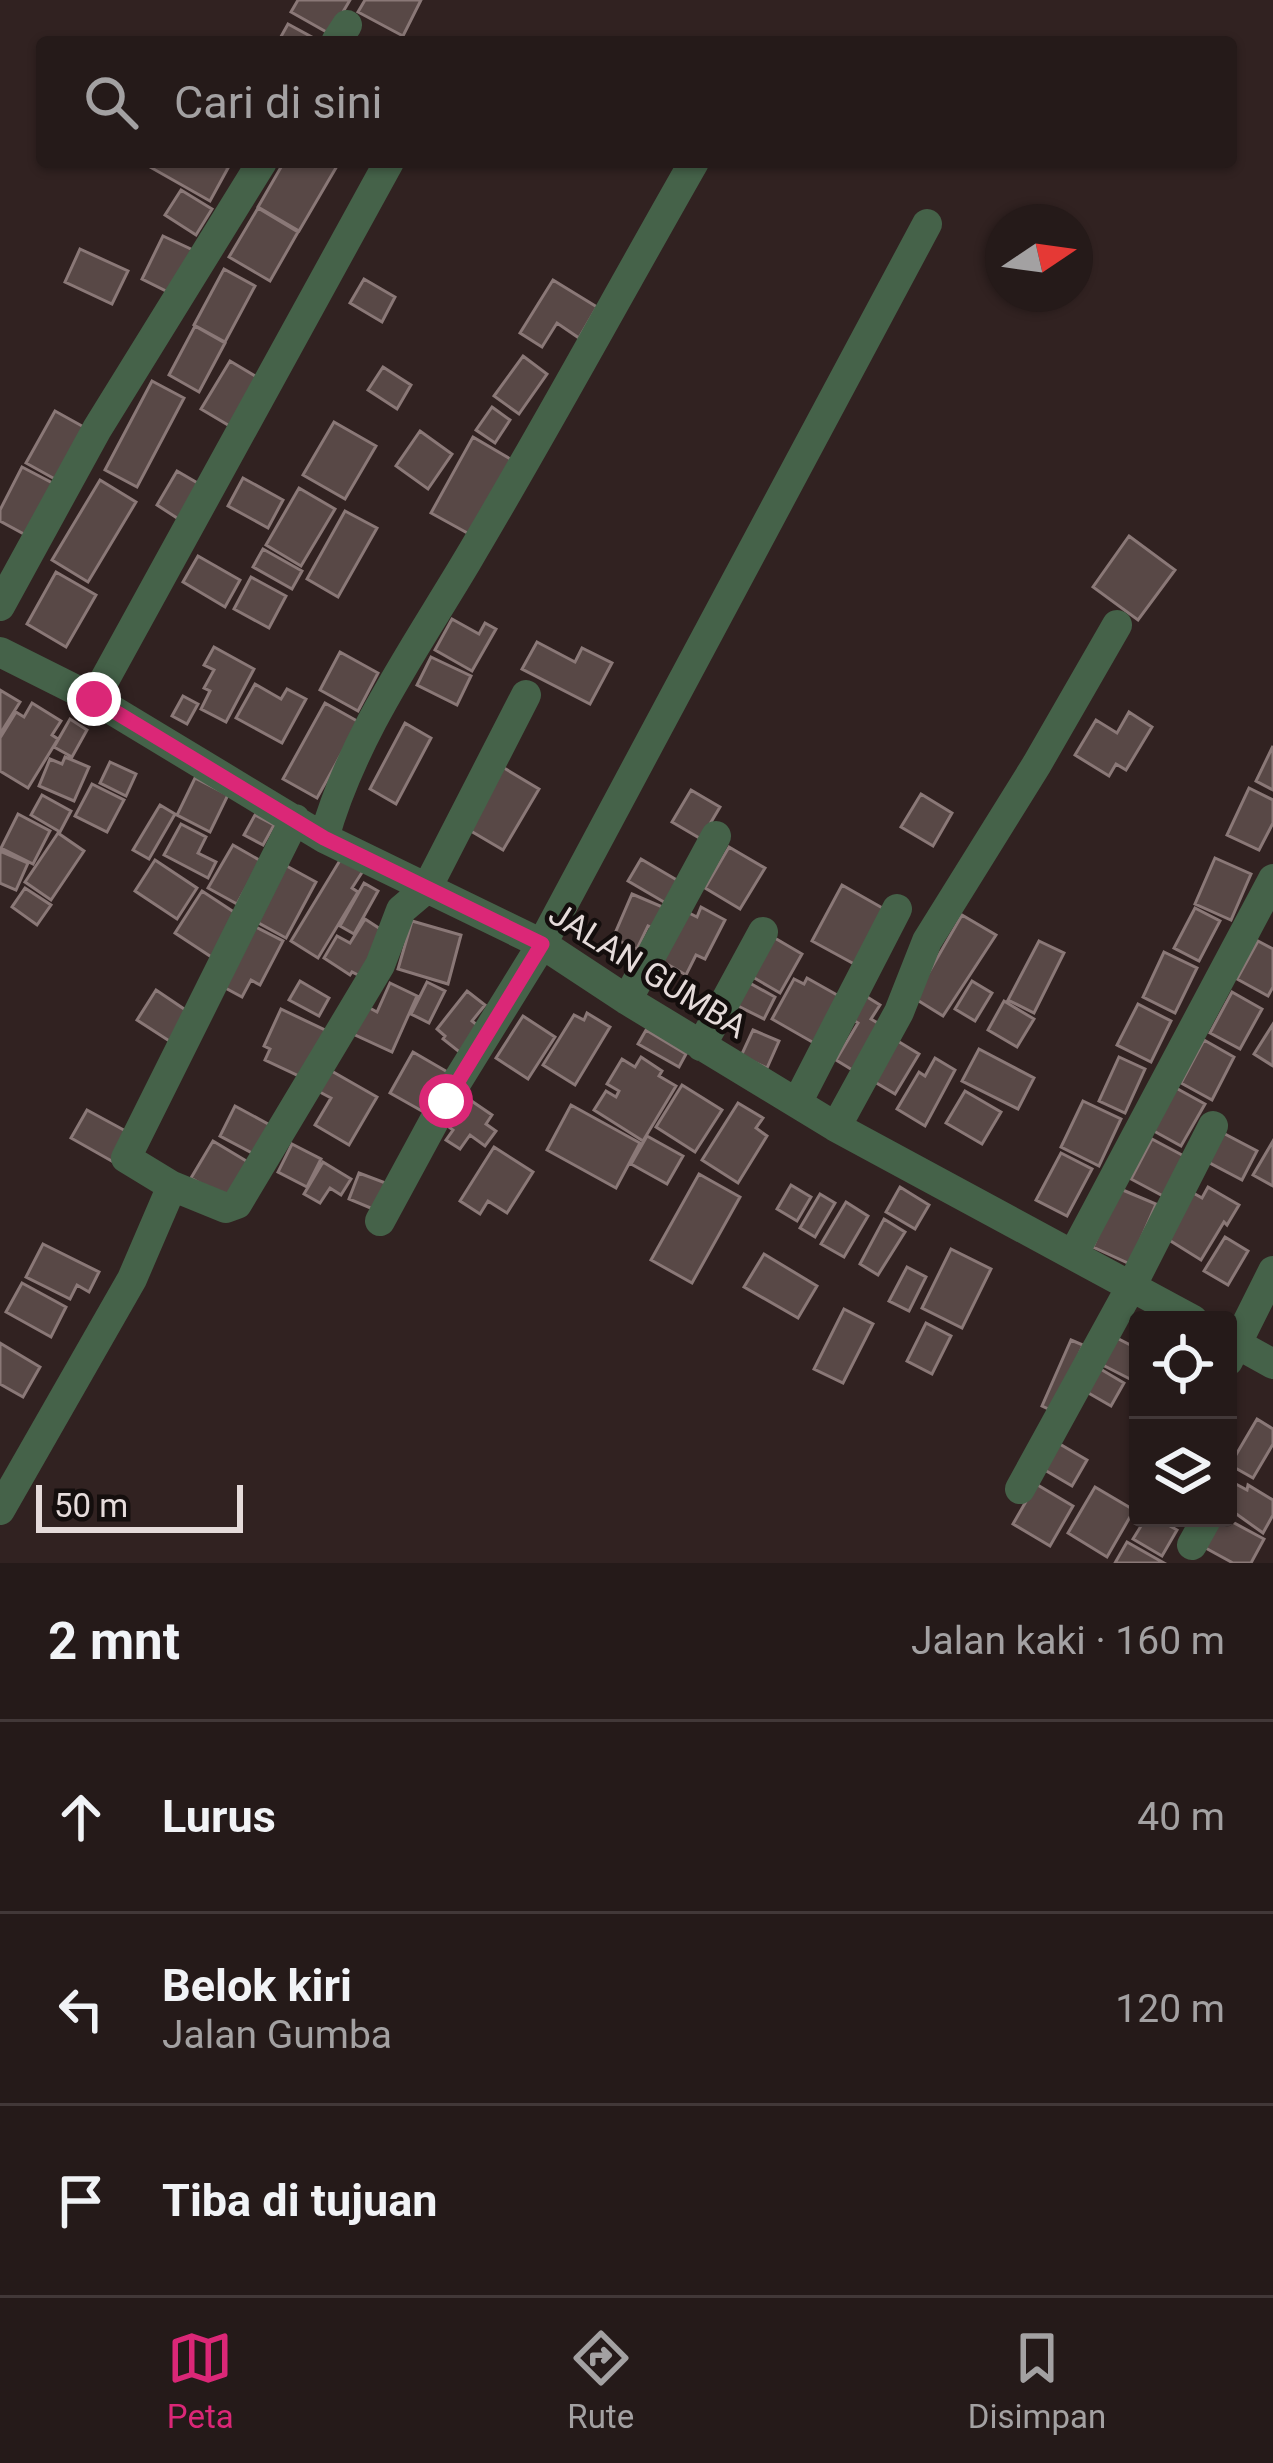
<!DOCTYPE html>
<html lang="id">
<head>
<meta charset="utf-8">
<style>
  body { margin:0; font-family:Roboto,sans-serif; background:#2d2322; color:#f1f3f6 }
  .controls { position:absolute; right:36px; bottom:36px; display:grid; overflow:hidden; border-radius:12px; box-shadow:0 3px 9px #0004 }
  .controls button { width:108px; height:108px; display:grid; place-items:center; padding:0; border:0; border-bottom:3px solid #423838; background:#251a19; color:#f1f3f6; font:60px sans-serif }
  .compass { position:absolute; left:985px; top:204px; width:108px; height:108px; border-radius:50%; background:#251a19; box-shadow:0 3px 9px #0004; rotate:77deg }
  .scale { position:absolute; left:36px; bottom:30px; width:207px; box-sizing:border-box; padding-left:12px; border:6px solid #e5dbda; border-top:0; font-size:33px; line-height:42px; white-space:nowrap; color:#e5dbda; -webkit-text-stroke:9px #140e0d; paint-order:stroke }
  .stop { position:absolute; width:36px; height:36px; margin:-27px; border:9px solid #db2777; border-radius:50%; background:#fff }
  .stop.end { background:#db2777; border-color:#fff; box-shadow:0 3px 12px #0008 }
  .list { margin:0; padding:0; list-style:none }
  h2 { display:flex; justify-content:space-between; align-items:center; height:156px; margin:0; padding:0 48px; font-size:51px }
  h2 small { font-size:39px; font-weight:400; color:#a3a1a2 }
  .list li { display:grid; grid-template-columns:78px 1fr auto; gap:36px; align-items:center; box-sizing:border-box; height:192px; padding:0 48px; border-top:3px solid #423838 }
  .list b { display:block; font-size:45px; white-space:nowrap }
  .list p { margin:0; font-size:39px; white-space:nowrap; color:#a3a1a2 }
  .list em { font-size:39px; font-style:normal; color:#a3a1a2 }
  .icon { flex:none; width:66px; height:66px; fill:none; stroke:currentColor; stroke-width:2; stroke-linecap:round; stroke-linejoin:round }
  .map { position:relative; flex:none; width:1273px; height:1563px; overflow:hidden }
  .search { position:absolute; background:#251a19; box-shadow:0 3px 9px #0004; left:36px; right:36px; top:36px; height:132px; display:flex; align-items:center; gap:30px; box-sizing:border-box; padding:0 42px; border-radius:12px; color:#a3a1a2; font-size:45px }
  .sheet { height:732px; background:#251a19 }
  nav { display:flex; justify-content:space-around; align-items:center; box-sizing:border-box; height:168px; border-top:3px solid #423838; background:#251a19; font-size:33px; color:#a3a1a2 }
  nav a { display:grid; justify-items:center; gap:6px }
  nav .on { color:#db2777 }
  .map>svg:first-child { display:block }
</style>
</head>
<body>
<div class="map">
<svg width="1273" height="1563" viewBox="0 0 1273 1563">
  <rect width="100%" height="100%" fill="#312221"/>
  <path fill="#584846" stroke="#8a7877" stroke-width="3" d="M298 0H350L330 34 291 12Z
    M365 0H421L403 36 358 12Z
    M288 24 319 41V42H278Z
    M217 162 228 168 210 201 143 163Z
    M284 162H330L337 166 299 231 258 207Z
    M181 190 212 209 196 235 165 215Z
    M258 208 298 232 270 281 229 257Z
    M163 236 195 251 174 295 142 279Z
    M80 249 128 271 112 304 65 282Z
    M224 269 255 286 225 342 194 325Z
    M364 279 395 297 382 322 350 303Z
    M553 280 597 307 579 338 557 323 542 347 520 333Z
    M195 326 225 343 199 392 169 375Z
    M523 356 547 374 519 414 494 396Z
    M230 361 262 380 233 428 201 409Z
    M383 367 411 385 397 409 368 390Z
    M152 381 184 398 137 487 105 470Z
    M492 407 510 420 495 443 476 430Z
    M55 411 91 431 62 483 26 463Z
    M334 422 376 446 345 499 303 475Z
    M420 431 452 454 428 489 396 466Z
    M473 437 512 460 471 535 431 513Z
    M22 467 60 487 33 539 0 521V510Z
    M177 471 201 485 180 520 157 505Z
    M243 478 283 500 268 528 228 506Z
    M100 480 136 502 88 582 52 560Z
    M299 488 335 509 301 566 266 545Z
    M345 511 377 528 338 597 307 579Z
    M1129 536 1175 570 1138 620 1093 587Z
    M263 549 302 571 292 589 253 567Z
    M198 556 240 580 225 607 183 582Z
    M56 572 96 595 66 647 27 624Z
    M251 577 286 596 269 628 234 609Z
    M452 619 479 634 485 623 496 629 472 671 435 650Z
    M537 642 575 662 582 648 612 663 590 704 522 669Z
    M214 647 254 669 226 722 201 709 210 691 204 688 214 670 204 665Z
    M340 652 378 673 358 711 320 690Z
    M431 657 471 676 457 705 417 685Z
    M255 684 281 699 287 689 306 699 282 743 236 718Z
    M0 690 20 702 0 734Z
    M183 696 198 704 187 724 172 716Z
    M32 703 61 721 52 735 58 739 28 788 0 771V738L16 712 24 717Z
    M325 703 359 722 317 798 283 779Z
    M1129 712 1152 727 1126 770 1116 764 1109 776 1075 755 1096 720 1117 733Z
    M70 719 87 730 72 757 54 747Z
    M405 723 431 738 396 804 370 789Z
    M1273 746V790L1256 781Z
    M65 757 89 767 74 801 39 786 50 759 62 764Z
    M110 762 136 774 126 796 100 783Z
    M499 765 539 789 503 850 464 827Z
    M195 778 228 795 210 832 177 815Z
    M92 784 124 800 107 832 75 816Z
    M1249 788 1273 800V823L1259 850 1227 835Z
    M691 790 720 807 701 839 672 822Z
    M921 794 952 813 933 846 901 827Z
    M42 795 71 811 60 832 31 815Z
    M160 805 175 814 149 859 133 850Z
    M18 814 50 831 33 864 1 848Z
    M255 815 274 825 263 845 244 835Z
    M181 824 206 837 198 853 216 862 208 878 164 855Z
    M58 833 84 851 51 900 25 882Z
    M233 845 261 861 237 904 208 888Z
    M729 847 765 868 740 909 705 888Z
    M0 851 28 863 16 890 0 883Z
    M342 857 363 871 352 888 358 892 318 958 291 941Z
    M1215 858 1251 874 1231 920 1195 904Z
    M641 859 682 883 669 905 628 881Z
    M155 860 197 888 177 919 135 891Z
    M283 864 316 882 286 938 253 920Z
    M364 883 378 891 354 934 340 926Z
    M842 885 886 910 856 965 812 941Z
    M25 888 51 905 37 925 12 907Z
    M202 891 237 914 216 960 175 933Z
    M632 894 665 908 655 929 648 926 637 949 613 938Z
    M701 907 725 920 705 959 696 955 686 975 660 960 685 911 697 917Z
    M1195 908 1220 921 1199 961 1174 948Z
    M962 915 996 935 943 1016 914 998Z
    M365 919 388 934 362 977 352 972 350 975 324 958 337 936 350 943Z
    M412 921 461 935 448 984 398 969Z
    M254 926 283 941 260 985 251 980 242 997 216 983Z
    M773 937 802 954 780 993 751 976Z
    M1039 941 1064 953 1034 1013 1008 1000Z
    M1258 941 1273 949V987L1268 996 1237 979Z
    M1164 952 1197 968 1175 1013 1143 997Z
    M807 978 839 996 814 1043 772 1019 794 979 804 984Z
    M300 981 329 998 319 1016 289 1000Z
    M746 981 775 997 764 1019 734 1004Z
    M972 981 992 993 975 1021 955 1009Z
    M427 982 445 991 429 1023 411 1014Z
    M390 983 417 996 392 1052 353 1034 366 1006 377 1012Z
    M156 990 193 1015 174 1044 137 1020Z
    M467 991 485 1005 472 1021 482 1029 462 1054 443 1039 445 1036 437 1029Z
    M1232 992 1262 1009 1240 1049 1210 1033Z
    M864 995 880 1005 871 1019 881 1025 854 1071 836 1060 858 1023 850 1018Z
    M1004 1001 1034 1019 1017 1047 988 1030Z
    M1138 1004 1171 1021 1151 1062 1117 1045Z
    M281 1009 327 1031 299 1076 265 1060 270 1049 264 1046Z
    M587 1013 610 1027 575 1085 543 1065 574 1015 584 1020Z
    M523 1016 555 1037 528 1079 496 1058Z
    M1273 1024V1066L1254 1054Z
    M646 1030 686 1054 679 1067 638 1044Z
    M753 1030 779 1041 767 1068 741 1056Z
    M891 1037 919 1054 895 1094 868 1078Z
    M1204 1040 1234 1057 1212 1100 1181 1083Z
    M979 1049 1034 1078 1018 1109 962 1081Z
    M413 1052 451 1074 429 1115 390 1093Z
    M641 1057 662 1071 659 1076 676 1086 643 1141 594 1110 606 1091 616 1097 619 1091 607 1084 622 1059 635 1067Z
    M1119 1057 1145 1069 1125 1113 1099 1101Z
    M935 1058 955 1070 925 1126 897 1109 919 1072 925 1076Z
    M328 1069 377 1097 349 1145 315 1125 331 1098 316 1090Z
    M682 1085 722 1110 695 1152 656 1127Z
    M1176 1088 1205 1104 1181 1146 1152 1130Z
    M457 1091 492 1115 486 1124 496 1131 485 1146 470 1135 460 1149 446 1140 453 1130 438 1119Z
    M965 1091 1001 1112 982 1144 946 1123Z
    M1083 1101 1121 1119 1099 1166 1061 1147Z
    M738 1103 763 1118 756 1128 767 1136 738 1183 702 1160Z
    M571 1105 640 1143 616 1188 547 1150Z
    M235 1106 270 1125 254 1154 220 1136Z
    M87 1110 133 1135 117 1164 71 1138Z
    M1223 1133 1257 1151 1242 1180 1208 1162Z
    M647 1136 683 1156 667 1184 631 1164Z
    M1152 1139 1184 1156 1163 1196 1131 1179Z
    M213 1141 253 1165 231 1202 191 1178Z
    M1273 1141V1186L1253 1175Z
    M292 1144 321 1159 307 1187 278 1172Z
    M494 1147 533 1172 507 1213 488 1201 480 1214 460 1201Z
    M1061 1153 1092 1169 1067 1216 1036 1200Z
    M323 1162 351 1179 341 1195 330 1188 320 1203 304 1194Z
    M359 1173 391 1185 380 1212 349 1199Z
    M699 1174 740 1197 692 1283 651 1260Z
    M791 1185 811 1197 797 1221 777 1209Z
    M900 1187 929 1205 915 1229 886 1212Z
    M1208 1187 1239 1205 1227 1225 1224 1222 1201 1260 1161 1235 1188 1190 1202 1198Z
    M1118 1188 1156 1204 1130 1264 1093 1247Z
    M820 1194 835 1203 815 1237 800 1228Z
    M846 1202 868 1216 844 1257 821 1244Z
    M884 1219 905 1232 878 1275 860 1264Z
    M1225 1237 1248 1251 1228 1285 1204 1271Z
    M43 1244 99 1272 89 1292 77 1285 70 1299 26 1277Z
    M951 1249 991 1269 962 1328 922 1308Z
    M764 1254 817 1286 798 1318 744 1287Z
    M907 1267 926 1277 909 1311 889 1301Z
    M22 1283 66 1307 51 1337 6 1312Z
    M844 1309 873 1324 843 1383 814 1369Z
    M926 1323 951 1336 932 1374 907 1361Z
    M1109 1334 1138 1349V1363L1130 1379 1095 1361Z
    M1071 1340 1083 1345 1055 1412 1042 1406Z
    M0 1343 40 1367 23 1397 0 1384Z
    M1092 1364 1124 1383 1111 1406 1078 1387Z
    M1257 1419 1273 1429V1444L1253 1478 1230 1465Z
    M1058 1443 1087 1460 1072 1486 1043 1469Z
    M1234 1483 1247 1490 1248 1485 1273 1500V1515L1263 1533 1228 1508V1493Z
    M1036 1484 1073 1506 1050 1546 1013 1524Z
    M1095 1487 1134 1510 1107 1557 1068 1533Z
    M1146 1518H1156L1177 1530 1162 1556 1133 1539Z
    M1214 1518H1225L1264 1539 1251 1563H1233L1200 1545Z
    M1127 1542 1164 1563H1115Z"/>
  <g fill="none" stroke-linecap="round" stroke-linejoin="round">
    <path stroke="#456249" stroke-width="30" d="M336 42 347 25
      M0 606 97 429 262 162
      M0 652 94 699 324 838 542 944 627 1000 836 1127 1193 1320
      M94 699 389 162
      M324 838C352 738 414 650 467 561 545 430 618 295 694 162
      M627 1000 716 836
      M701 1046 763 932
      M797 1103 897 909
      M836 1127 899 1012 927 941 1037 764 1117 625
      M172 1186 126 1158 295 819
      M380 1221 445 1101 542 944 927 224
      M1074 1253 1273 879
      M1228 1339 1273 1364
      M1228 1361 1273 1271
      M1020 1489 1132 1285 1213 1126
      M0 1510 132 1279 172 1186 226 1208 237 1204 380 965 401 910 427 888 526 695
      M1192 1545 1207 1518"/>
  </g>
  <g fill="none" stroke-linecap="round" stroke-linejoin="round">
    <path stroke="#db2777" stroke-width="15" d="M94 699 324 838 542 944 446 1101"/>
  </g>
  <g text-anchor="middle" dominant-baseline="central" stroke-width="9" stroke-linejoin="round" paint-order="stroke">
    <g font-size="33" fill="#e5dbda" stroke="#140e0d">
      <text transform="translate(648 970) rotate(32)">JALAN GUMBA</text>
    </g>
  </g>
</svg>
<div class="controls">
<button><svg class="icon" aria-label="locate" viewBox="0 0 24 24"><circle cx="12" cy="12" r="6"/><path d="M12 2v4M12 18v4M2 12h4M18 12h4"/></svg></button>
<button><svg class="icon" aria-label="layers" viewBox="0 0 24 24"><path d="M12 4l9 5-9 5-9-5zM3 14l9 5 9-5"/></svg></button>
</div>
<svg class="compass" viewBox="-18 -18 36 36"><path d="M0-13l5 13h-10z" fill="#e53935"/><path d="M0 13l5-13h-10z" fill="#a3a1a2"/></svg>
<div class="scale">50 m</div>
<div class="stop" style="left:446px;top:1101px"></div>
<div class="stop end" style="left:94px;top:699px"></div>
<div class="search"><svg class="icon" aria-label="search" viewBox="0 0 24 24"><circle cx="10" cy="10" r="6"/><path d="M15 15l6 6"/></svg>Cari di sini</div>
</div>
<section class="sheet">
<h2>2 mnt<small>Jalan kaki · 160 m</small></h2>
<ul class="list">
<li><svg class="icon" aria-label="ahead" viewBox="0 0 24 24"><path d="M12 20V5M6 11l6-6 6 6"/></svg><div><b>Lurus</b></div><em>40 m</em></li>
<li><svg class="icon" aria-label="left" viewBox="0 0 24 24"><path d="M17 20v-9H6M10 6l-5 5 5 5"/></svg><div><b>Belok kiri</b><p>Jalan Gumba</p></div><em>120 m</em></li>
<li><svg class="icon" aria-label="arrive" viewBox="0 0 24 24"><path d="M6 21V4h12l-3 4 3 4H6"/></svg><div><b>Tiba di tujuan</b></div></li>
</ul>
</section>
<nav>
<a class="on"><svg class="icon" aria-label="map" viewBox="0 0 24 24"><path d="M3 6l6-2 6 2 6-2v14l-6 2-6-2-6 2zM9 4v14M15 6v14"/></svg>Peta</a>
<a><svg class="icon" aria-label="directions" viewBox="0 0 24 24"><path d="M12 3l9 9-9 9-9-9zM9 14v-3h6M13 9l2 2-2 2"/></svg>Rute</a>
<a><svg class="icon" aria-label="saved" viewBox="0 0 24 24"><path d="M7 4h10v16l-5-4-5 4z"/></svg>Disimpan</a>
</nav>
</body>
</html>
